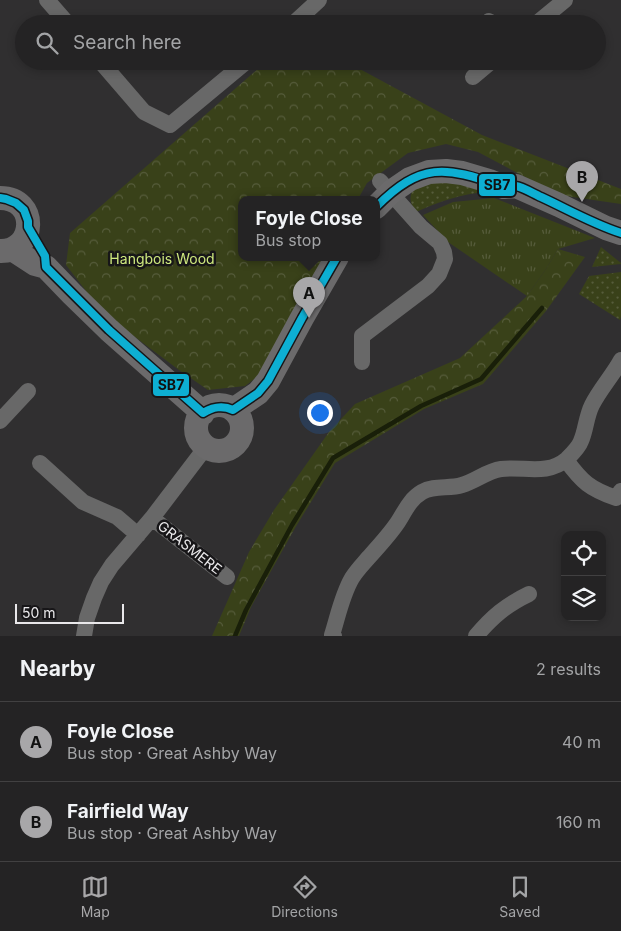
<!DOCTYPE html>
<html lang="en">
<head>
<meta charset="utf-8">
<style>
  body { margin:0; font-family:Inter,sans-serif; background:#302f31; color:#f1f3f6 }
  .controls { position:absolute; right:15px; bottom:15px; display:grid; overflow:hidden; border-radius:10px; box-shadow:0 2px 8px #0003 }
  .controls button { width:45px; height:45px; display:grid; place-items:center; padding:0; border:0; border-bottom:1px solid #414041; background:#242324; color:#f1f3f6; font:25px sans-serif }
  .scale { position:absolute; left:15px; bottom:12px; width:109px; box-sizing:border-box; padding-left:5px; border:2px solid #e9e8ea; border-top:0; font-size:14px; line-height:18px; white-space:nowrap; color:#e9e8ea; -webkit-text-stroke:4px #171618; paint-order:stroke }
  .you { position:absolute; left:319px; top:412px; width:18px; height:18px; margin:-12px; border:4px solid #fff; border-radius:50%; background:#1a73e8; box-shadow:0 0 0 8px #1a73e833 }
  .badge { display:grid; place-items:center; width:32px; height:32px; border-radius:50%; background:#a8a7a9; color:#111; font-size:16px; font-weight:700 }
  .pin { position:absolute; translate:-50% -41px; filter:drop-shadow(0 1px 2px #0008) }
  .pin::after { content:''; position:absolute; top:26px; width:18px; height:15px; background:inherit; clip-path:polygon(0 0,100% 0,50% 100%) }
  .popup { position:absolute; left:238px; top:196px; width:142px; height:65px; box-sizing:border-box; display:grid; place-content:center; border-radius:10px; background:#242324; filter:drop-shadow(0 1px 4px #0005); font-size:16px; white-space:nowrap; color:#a3a4a6 }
  .popup b { font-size:19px; color:#f1f3f6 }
  .popup::after { content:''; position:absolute; left:50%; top:100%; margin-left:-10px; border:10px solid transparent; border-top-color:#242324 }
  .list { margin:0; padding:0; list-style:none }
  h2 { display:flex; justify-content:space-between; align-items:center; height:65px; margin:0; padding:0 20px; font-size:21px }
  h2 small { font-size:16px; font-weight:400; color:#a3a4a6 }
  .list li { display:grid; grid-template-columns:32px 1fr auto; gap:15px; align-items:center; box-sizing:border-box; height:80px; padding:0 20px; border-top:1px solid #414041 }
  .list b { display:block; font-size:19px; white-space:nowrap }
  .list p { margin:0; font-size:16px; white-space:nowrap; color:#a3a4a6 }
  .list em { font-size:16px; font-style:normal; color:#a3a4a6 }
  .icon { flex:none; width:28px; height:28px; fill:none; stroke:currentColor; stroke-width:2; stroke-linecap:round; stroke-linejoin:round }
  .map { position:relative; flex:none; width:621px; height:636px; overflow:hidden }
  .search { position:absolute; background:#242324; box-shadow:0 2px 8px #0003; left:15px; right:15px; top:15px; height:55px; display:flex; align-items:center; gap:12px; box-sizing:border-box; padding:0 18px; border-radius:28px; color:#a3a4a6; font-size:19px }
  .sheet { height:225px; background:#242324 }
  nav { display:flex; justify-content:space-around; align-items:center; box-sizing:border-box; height:70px; border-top:1px solid #414041; background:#242324; font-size:14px; color:#a3a4a6 }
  nav a { display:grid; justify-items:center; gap:2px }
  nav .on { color:#a8a7a9 }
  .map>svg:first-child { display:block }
</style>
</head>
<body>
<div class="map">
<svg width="621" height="636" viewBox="0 0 621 636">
  <defs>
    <pattern id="grass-dots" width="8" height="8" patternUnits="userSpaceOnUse" patternTransform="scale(1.25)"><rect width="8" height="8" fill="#394119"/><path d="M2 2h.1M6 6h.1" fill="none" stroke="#565c3b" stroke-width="1.8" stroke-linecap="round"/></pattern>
    <pattern id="forest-crowns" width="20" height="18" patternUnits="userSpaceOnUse" patternTransform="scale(1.25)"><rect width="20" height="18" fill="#394119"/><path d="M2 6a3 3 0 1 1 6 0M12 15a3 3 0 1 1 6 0" fill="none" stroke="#565c3b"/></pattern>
    <pattern id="park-tufts" width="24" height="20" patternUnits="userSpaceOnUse" patternTransform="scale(1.25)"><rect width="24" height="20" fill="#394119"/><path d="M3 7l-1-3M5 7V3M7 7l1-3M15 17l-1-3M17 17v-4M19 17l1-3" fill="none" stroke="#565c3b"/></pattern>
  </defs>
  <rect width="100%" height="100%" fill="#302f30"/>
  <path fill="url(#grass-dots)" d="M429 175 488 192C462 193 439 202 416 212 403 194 415 187 429 175Z
    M601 247 621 263V264L592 267Z
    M621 272V316L620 320 579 294 589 276Z"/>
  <path fill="url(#forest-crowns)" d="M267 61H345L482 135 621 189V204L559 195 478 152 446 144 408 153 367 183 358 199H242V257H328L273 365 245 386 208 390 179 370 103 313 66 265 70 233Z
    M558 249 585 257 546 311 483 384 424 409 335 463 295 528 251 607 239 636H212L249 552 274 510 329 432 355 404 460 358 527 296 546 269Z"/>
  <path fill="url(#park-tufts)" d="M494 198 595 238 558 249 546 269 527 296 448 242 423 215 453 202Z"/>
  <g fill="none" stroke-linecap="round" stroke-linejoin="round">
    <path stroke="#191f09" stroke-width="4.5" d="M235 636 246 610 292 525 333 458 421 406 481 379 542 308"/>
    <path stroke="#686868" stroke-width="16" d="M47 0 68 24
      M489 21 491 24
      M293 24 319 0
      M536 24 565 0
      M100 61 144 112 170 125 247 61
      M473 77 492 61
      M362 362V336L428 286 439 274 445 259 444 252 440 243 421 227 380 181
      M0 421 28 391
      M566 460C582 482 590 489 616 498L621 491
      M40 463 83 502 117 517 138 535
      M152 518 227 577
      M84 636 87 618 94 598 101 582 112 565 152 518 206 447
      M334 636 332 635C338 616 342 595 352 578 357 570 363 564 369 557 379 546 390 534 398 522 405 511 410 499 422 492 434 485 449 489 462 485 476 481 487 471 501 469 524 466 547 476 567 459 572 454 579 447 581 441 586 430 586 417 592 405 600 389 613 375 621 360
      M476 636C492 617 506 605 529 594"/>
    <path stroke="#6b6a6b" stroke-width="24" d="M0 198C39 198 36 252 0 251
      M376 207 391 192 410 179 429 172 446 171 462 173 489 181 504 187 516 186 559 205 606 228 621 233
      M12 249 35 264 46 267 72 294 109 330 203 413
      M196 428a23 23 0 1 1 46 0a23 23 0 1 1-46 0Z
      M233 410 258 393 268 381 302 318 337 257"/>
    <g stroke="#171618" stroke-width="11">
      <path id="bus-1" d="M0 198 6 199 16 203 24 210 28 221V227L45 256 46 267 109 330 203 413C213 407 222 405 233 410L258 393 268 381 302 318 337 257
        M376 207C421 162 445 166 501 186 506 188 511 185 516 186 523 187 534 194 541 197 567 209 593 224 621 233"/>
    </g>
    <use href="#bus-1" stroke="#0dafd3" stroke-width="8"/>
  </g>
  <g text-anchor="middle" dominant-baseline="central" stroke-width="5" stroke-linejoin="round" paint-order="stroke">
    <g font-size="14" fill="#cee87e" stroke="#171618">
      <text x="162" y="258">Hangbois Wood</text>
    </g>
    <g font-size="14" fill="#e9e8ea" stroke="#171618">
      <text transform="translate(190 547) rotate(38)">GRASMERE</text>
    </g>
  </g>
  <g stroke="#171618" stroke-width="2">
    <rect x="478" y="173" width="38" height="24" rx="5" fill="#0dafd3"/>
    <rect x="152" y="373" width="38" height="24" rx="5" fill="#0dafd3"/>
  </g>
  <g font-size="14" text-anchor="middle" font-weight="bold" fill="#111">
    <text x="497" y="190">SB7</text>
    <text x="171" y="390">SB7</text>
  </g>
</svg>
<div class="controls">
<button><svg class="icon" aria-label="locate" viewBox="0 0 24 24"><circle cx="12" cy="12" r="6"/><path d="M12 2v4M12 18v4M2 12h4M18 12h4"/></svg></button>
<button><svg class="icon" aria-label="layers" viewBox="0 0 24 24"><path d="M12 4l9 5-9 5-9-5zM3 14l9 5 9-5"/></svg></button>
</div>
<div class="scale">50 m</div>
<div class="you"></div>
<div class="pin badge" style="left:309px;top:318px">A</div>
<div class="popup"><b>Foyle Close</b>Bus stop</div>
<div class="pin badge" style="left:582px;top:202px">B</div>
<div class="search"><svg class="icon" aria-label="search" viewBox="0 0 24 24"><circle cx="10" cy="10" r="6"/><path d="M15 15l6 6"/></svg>Search here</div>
</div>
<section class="sheet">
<h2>Nearby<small>2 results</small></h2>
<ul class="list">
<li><span class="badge">A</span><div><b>Foyle Close</b><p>Bus stop · Great Ashby Way</p></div><em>40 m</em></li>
<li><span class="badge">B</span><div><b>Fairfield Way</b><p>Bus stop · Great Ashby Way</p></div><em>160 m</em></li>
</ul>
</section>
<nav>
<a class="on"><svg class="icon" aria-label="map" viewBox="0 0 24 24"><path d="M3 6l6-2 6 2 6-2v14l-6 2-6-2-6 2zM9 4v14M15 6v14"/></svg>Map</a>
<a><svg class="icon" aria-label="directions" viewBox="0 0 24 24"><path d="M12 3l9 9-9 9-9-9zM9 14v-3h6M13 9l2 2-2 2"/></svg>Directions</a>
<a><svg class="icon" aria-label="saved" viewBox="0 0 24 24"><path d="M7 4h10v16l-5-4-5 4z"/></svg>Saved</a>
</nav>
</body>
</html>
